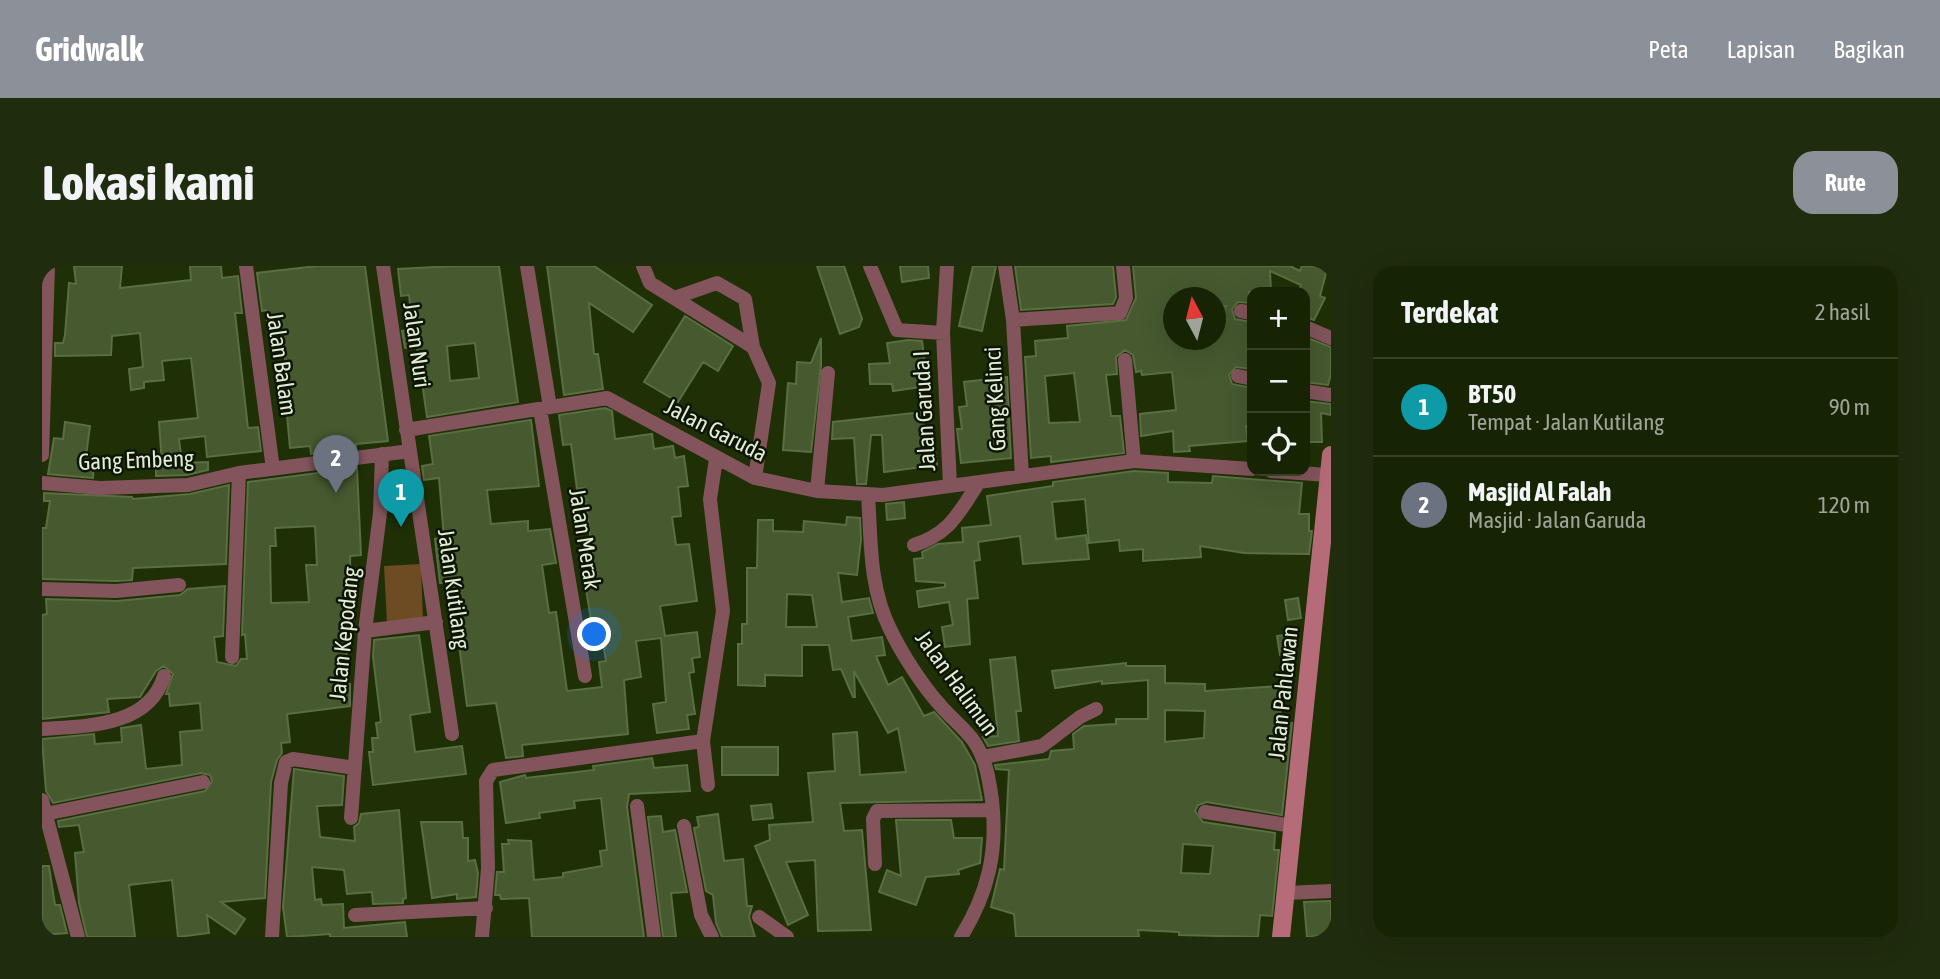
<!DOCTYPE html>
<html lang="id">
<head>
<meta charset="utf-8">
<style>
  body { margin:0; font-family:"Asap Condensed",sans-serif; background:#202c0e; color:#f1f3f6 }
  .controls { position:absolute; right:21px; top:21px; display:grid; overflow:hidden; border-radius:14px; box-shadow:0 7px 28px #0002 }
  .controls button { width:63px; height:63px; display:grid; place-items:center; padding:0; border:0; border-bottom:2px solid #364126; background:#172404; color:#f1f3f6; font:35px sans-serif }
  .compass { position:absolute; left:1121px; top:21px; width:63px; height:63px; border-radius:50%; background:#172404; box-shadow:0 7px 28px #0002; rotate:353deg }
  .you { position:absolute; left:553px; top:369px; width:24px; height:24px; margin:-18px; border:5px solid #fff; border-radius:50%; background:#1a73e8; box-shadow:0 0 0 10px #1a73e833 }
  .badge { display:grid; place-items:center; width:46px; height:46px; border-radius:50%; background:#8c9099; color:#fff; font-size:23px; font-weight:700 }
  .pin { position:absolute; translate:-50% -58px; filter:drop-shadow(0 2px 4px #0008) }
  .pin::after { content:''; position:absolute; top:37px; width:24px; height:21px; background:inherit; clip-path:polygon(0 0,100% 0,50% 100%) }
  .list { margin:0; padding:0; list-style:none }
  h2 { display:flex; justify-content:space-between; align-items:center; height:91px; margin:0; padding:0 28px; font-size:30px }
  h2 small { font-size:23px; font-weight:400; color:#9ea49a }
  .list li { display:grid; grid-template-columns:46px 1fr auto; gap:21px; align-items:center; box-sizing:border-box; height:98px; padding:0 28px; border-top:2px solid #364126 }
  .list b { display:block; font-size:26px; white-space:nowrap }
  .list p { margin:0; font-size:23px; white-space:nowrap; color:#9ea49a }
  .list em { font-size:23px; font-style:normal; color:#9ea49a }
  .icon { flex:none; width:38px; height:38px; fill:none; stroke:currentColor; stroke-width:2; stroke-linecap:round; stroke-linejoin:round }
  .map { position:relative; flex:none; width:1289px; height:671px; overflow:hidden; border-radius:21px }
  header { display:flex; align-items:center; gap:42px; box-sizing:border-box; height:98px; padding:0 35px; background:#8c9099; color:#fff }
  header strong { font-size:33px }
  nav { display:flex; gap:38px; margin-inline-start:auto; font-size:24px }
  .intro { display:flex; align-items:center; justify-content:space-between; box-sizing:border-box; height:168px; padding:0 42px }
  h1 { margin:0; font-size:49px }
  .button { padding:18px 32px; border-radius:21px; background:#8c9099; color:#fff; font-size:24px; font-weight:700 }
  main { display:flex; gap:42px; padding:0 42px }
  aside { flex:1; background:#172404; border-radius:21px; box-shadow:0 7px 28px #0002 }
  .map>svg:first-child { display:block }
</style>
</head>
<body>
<header>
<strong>Gridwalk</strong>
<nav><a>Peta</a><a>Lapisan</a><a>Bagikan</a></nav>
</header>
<div class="intro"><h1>Lokasi kami</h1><a class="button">Rute</a></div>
<main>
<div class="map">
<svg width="1289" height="671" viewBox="0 0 1289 671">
  <rect width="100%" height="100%" fill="#1f3006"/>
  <path fill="#6d4b23" d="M379 298 381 355 345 357 342 300Z"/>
  <path fill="#46592f" stroke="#5a6e43" stroke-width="2" fill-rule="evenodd" d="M32 0H80L78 22 149 14 148 0H179L180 12 196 10 200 47H193L206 162 216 161 219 185 165 191 163 170 137 173 140 197 166 196V204L145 209 114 210V198H120L117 156 156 152 149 92 120 95 122 114 102 116V122L89 124 87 103 101 101 98 67 70 70 69 89 13 90V77H21L23 69 27 17 34 18Z
    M275 0H323L346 175 314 178V182L269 188 268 180 248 182 245 149H240L238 129H241L240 122H247L241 76 228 77 224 44 220 45 215 7Z
    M412 0H457L476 136 385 151 375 81 363 82 360 65 371 64 367 29 359 30 356 3ZM433 77 437 112 408 115 405 80Z
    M505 0H552L610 39 591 66 547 37 552 88H556L561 123 522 129Z
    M775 0H802L820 53 817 61 798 68Z
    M858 0H886L887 12 860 16Z
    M931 0H954L940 65 917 60Z
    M973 0H1071L1074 31 1071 38 979 44Z
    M1091 0H1248L1258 5 1260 0H1286L1278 30 1283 32 1272 54 1263 51V26H1256L1259 19 1228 5 1229 26H1207L1208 37 1196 36 1190 43 1193 53 1210 56V103L1194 101 1187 109 1190 118 1210 122V143H1206L1207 160H1204L1206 175 1147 180 1148 185 1132 186 1131 165 1099 170 1098 148 1134 144 1130 106 1100 109 1099 105 1094 106 1091 89 1083 84 1074 91 1075 108 1064 109 1069 150H1078L1082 187 1009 196V190L989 192 983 91 994 90 993 75 1026 72 1025 60 1084 54 1094 32ZM1131 32H1173V41L1184 40 1173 74H1131ZM1032 107 1038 156 1007 157 1003 110Z
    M643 50 691 80 676 105 661 96 636 136 602 116Z
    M1263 71 1289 81V108L1286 119 1263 116Z
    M779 72V100L769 186 741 184 746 117 754 118 755 96 769 97Z
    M866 74 880 75 886 120 851 125 850 118H828L827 98 848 97 845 77Z
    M965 111 969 192 919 197 915 163H920L917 141 925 140 922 116Z
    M1263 135 1289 138V149L1279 147 1280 176H1263Z
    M563 142 570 145 573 173 610 168 612 183 631 180 633 192 642 190 646 220 636 221 639 250 630 251 634 279 647 278 655 335 618 340 623 370 655 366 658 391 650 392 652 406 647 407 653 448 645 449 647 463 615 467 611 438 624 436 619 372 594 375 599 411 582 414 586 468 480 479 481 490 464 492 454 437 425 440 415 363H410L404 317H398L393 273 402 272 397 212 382 214 380 200 391 198 387 170 489 154 497 220 445 224 449 258 486 255V265L508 263 514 297 500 299 507 347 514 346 525 425 560 421 557 396 564 395 559 365 551 366 543 317 554 315 542 222 535 223 529 178 521 179 517 149Z
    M880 146 883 171 891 170 895 199 842 206 840 169H829L824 218H815L812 172 790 173 791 156Z
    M23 156 48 160 44 190H52L51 212 6 208 12 172 21 173Z
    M315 202 319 289 308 290 310 368H305L304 419 308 418V440L245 448 248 476 239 477 240 487 235 494 229 516 223 632 179 636 203 653 193 668 165 649 167 667 136 671 130 614 87 619 93 671H45L37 637 33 587 42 586 37 559 17 561 16 555 163 525 170 515 168 509 159 507 11 537 4 525 0 473 52 468 53 478 80 476 79 462 99 459 104 503 140 499 138 466 160 464 158 437 128 440 127 428H124L131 408 122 400 114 405 98 431 65 433 67 446 0 453V349L5 348 4 333 75 335 138 329 146 323 183 320 181 370 172 371 175 396 194 400 199 393H205L203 368 200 369 206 216ZM273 260 275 299H264L267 336 229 337 228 280H234L233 262Z
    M1092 205 1126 207V216L1170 217 1171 210 1260 217 1257 248H1267V265H1270L1267 288 1202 287 1158 280 1159 291 1101 295V283L1078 285 1077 274 1047 277 1043 233 1010 236 1014 273 1044 269 1047 293 981 298 978 270 936 276 938 294 932 295 936 332 925 333 928 378 903 381 900 361 911 359 907 336 877 341 875 325 903 321V317L874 315 872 293 881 292 880 286 896 278 921 276 920 262 949 259 945 230 1011 220V216Z
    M187 219 184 298 91 302 90 314 74 315 0 313V262H4L8 235H2V227L90 231 91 233 148 228Z
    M862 236 863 252 845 254 844 238Z
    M805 251 818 252 819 273 815 309 796 307 800 336 827 332 831 347 806 351 810 375 840 371 843 389 834 390 846 419 860 411 882 450 892 446 920 476 933 499 940 534 798 537 802 565 820 564 829 664 776 665 773 594 744 596 766 649 746 659 713 580 728 574 727 559 771 556 766 507 793 505 791 468 815 466 818 509 864 506 856 462 846 467 812 405 813 431H811L799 403 791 404 787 379H760V410L723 409V420L696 419V378H700V358H705V302H715L716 254H731V265L761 266 762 255 804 259ZM745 328 770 329 775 361H744Z
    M1256 332 1259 352 1246 354 1243 334Z
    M1250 368 1252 388 1238 389 1235 370Z
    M377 369 388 446 368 449 373 486 420 480 424 508 331 519 327 486H331L330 472H336L334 457 339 456 331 391 332 374Z
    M973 391 979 445H974L977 475 946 480 941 471 956 470 948 394Z
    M1084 397V400H1123V417L1163 418V425L1237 420 1239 457H1250L1240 549 1165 536 1156 539 1153 545 1161 556 1233 567 1232 584H1237L1230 650 1218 649 1216 671 1137 669V666L1096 664 1097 671H974L972 648 949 641 958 603 962 604 967 504 954 503 953 499 1007 493 1009 485 1032 483 1031 468 1042 460 1074 458V453H1106V414L1060 418V415L1013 422 1010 405ZM1123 444 1163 445 1162 472 1123 476ZM1141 578 1171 580 1168 608 1139 607Z
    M680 481H736V509H680Z
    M610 492 612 502 645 499 648 525 587 528 585 541 602 671H490L487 632 459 633 458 629H453L455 606H462L460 578H467L466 574 489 575 492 614 521 611V607L560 600 558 585 565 584 559 532 532 535 533 542 497 547 498 552 464 557 458 516 483 509 484 512 492 511 552 504 551 500Z
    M252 503 302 510 300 539 275 540 278 571 313 575 312 561 317 557 319 548 357 544 364 632 361 633V637L331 638 330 626 305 628 302 604 270 601 273 634 279 633 280 639 301 638 302 662 363 656 365 671H288V668L245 671 241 641Z
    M729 538 731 552 711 554 709 540Z
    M676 548 682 595 701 593 705 640H710L707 651 713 671H680L674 657 671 629 664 625 652 562 657 561 655 551Z
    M619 550 621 566 633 564 645 626 629 627 634 671H621L606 551Z
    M854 554H909L912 572H940L938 597 916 604 917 608 884 611 874 639 837 626 845 604 859 610Z
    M379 556H420L421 572H426V595L433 594 436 607 434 631 415 633V628L390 632Z
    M0 600H7L13 639H18L25 667 0 669Z
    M1289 635V669L1265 671 1262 636Z"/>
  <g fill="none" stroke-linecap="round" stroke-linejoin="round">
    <path stroke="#83545c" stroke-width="14" d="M204 0 231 203
      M485 0 508 141
      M601 0 608 17 711 81 727 117 713 212
      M828 0 855 64 901 67 905 0
      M963 0 971 54 1078 47 1084 32 1081 0
      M632 32 675 17 703 33 711 81
      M1199 45 1210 47
      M971 54 980 210
      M1263 61 1289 72
      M901 67 908 220
      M1083 94 1092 195
      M1196 110 1210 113
      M1263 125 1289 129
      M498 143 543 410
      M364 164 565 132 713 212 775 225 841 229 1092 195 1210 203
      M368 185 410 468
      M0 189 6 0
      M1229 205 1286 209
      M0 217 58 222 146 219 197 207 368 185 341 0
      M775 225 786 107
      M826 228C829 274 827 321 848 363 860 388 880 419 898 439 908 451 921 461 931 474 944 492 947 513 950 534 956 586 946 627 919 671
      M872 279C909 267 917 246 937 216
      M0 323 74 325 137 319
      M323 365 394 356
      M190 391 197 207
      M0 463C44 460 107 461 122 410
      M661 475 666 519
      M941 491 1000 480 1038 451 1054 443
      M0 534 36 671
      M595 540 612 671
      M1163 546 1251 560
      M3 548 161 516
      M309 552 323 365 338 247 340 188
      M642 560 659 649 670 671
      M833 598 831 553 835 545 951 544
      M1244 627 1289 625
      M313 649 444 642
      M717 651 745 671
      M230 671 239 517 244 496 251 493 313 502
      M440 671 446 602 444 515 451 504 661 475 681 345 668 233 674 193"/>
    <path stroke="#b56b78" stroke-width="18" d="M1239 671 1289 189"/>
  </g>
  <g text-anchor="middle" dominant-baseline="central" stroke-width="5" stroke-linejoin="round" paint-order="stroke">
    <g font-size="23" fill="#e1edd6" stroke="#0e1505">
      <text transform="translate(375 79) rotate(82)">Jalan Nuri</text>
      <text transform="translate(240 98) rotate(82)">Jalan Balam</text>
      <text transform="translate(953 133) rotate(-93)">Gang Kelinci</text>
      <text transform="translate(882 145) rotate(-93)">Jalan Garuda I</text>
      <text transform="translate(674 164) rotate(27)">Jalan Garuda</text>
      <text transform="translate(94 194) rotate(-2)">Gang Embeng</text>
      <text transform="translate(543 273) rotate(81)">Jalan Merak</text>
      <text transform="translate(412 323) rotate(82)">Jalan Kutilang</text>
      <text transform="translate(302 368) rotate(-84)">Jalan Kepodang</text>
      <text transform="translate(915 417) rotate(54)">Jalan Halimun</text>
      <text transform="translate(1241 427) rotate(-84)">Jalan Pahlawan</text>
    </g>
  </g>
</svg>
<div class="controls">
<button>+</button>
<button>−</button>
<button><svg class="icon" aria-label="locate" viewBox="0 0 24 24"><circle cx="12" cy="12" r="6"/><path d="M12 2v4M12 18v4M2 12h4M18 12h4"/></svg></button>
</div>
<svg class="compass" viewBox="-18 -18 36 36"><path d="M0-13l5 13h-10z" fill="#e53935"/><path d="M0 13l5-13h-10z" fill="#9ea49a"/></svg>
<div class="you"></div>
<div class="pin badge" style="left:359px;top:261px;background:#0f9aa8">1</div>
<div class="pin badge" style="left:294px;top:227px;background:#6b7280">2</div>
</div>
<aside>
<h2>Terdekat<small>2 hasil</small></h2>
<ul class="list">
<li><span class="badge" style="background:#0f9aa8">1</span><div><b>BT50</b><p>Tempat · Jalan Kutilang</p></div><em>90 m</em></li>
<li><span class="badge" style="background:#6b7280">2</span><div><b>Masjid Al Falah</b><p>Masjid · Jalan Garuda</p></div><em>120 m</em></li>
</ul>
</aside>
</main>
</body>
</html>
